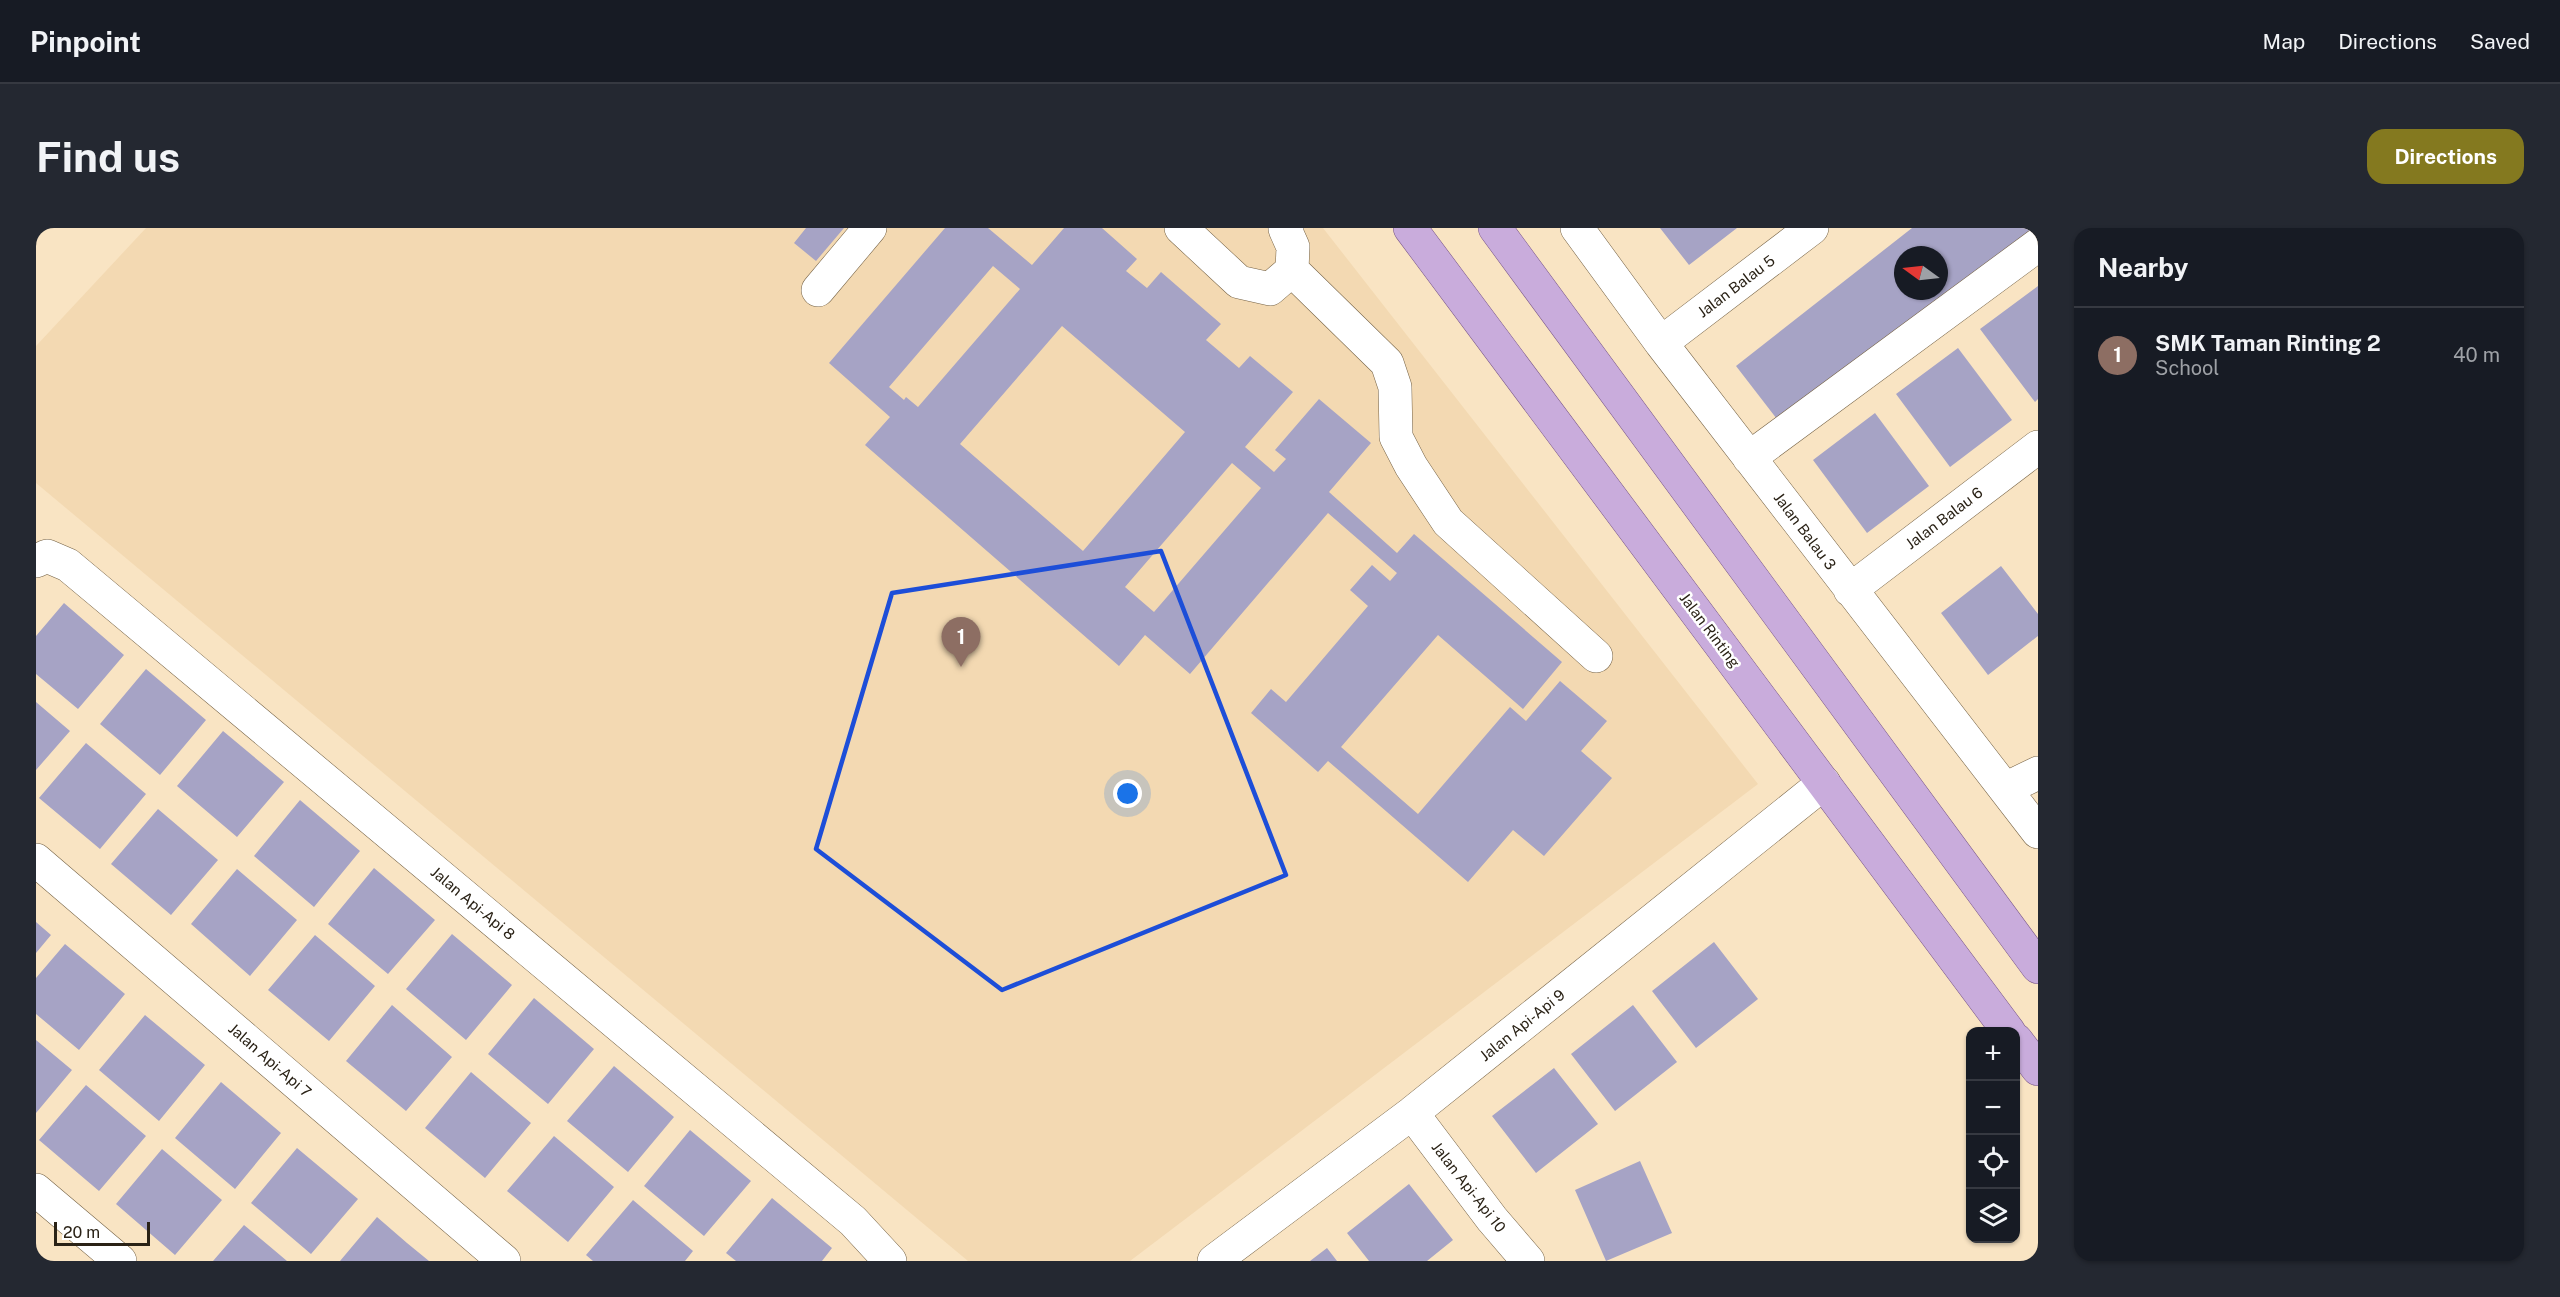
<!DOCTYPE html>
<html lang="en">
<head>
<meta charset="utf-8">
<style>
  body { margin:0; font-family:"Public Sans",sans-serif; background:#242831; color:#f1f3f6 }
  .controls { position:absolute; right:18px; bottom:18px; display:grid; overflow:hidden; border-radius:12px; box-shadow:0 2px 4px #0004 }
  .controls button { width:54px; height:54px; display:grid; place-items:center; padding:0; border:0; border-bottom:2px solid #363941; background:#171b24; color:#f1f3f6; font:30px sans-serif }
  .compass { position:absolute; left:1858px; top:18px; width:54px; height:54px; border-radius:50%; background:#171b24; box-shadow:0 2px 4px #0004; rotate:285deg }
  .scale { position:absolute; left:18px; bottom:15px; width:96px; box-sizing:border-box; padding-left:6px; border:3px solid #2a2216; border-top:0; font-size:16px; line-height:21px; white-space:nowrap; color:#2a2216; -webkit-text-stroke:4px #fff; paint-order:stroke }
  .you { position:absolute; left:1092px; top:566px; width:21px; height:21px; margin:-15px; border:4px solid #fff; border-radius:50%; background:#1a73e8; box-shadow:0 0 0 9px #1a73e833 }
  .badge { display:grid; place-items:center; width:39px; height:39px; border-radius:50%; background:#84791f; color:#fff; font-size:20px; font-weight:700 }
  .pin { position:absolute; translate:-50% -50px; filter:drop-shadow(0 2px 3px #0008) }
  .pin::after { content:''; position:absolute; top:32px; width:21px; height:18px; background:inherit; clip-path:polygon(0 0,100% 0,50% 100%) }
  .list { margin:0; padding:0; list-style:none }
  h2 { display:flex; justify-content:space-between; align-items:center; height:78px; margin:0; padding:0 24px; font-size:26px }
  h2 small { font-size:20px; font-weight:400; color:#9ea1a6 }
  .list li { display:grid; grid-template-columns:39px 1fr auto; gap:18px; align-items:center; box-sizing:border-box; height:96px; padding:0 24px; border-top:2px solid #363941 }
  .list b { display:block; font-size:22px; white-space:nowrap }
  .list p { margin:0; font-size:20px; white-space:nowrap; color:#9ea1a6 }
  .list em { font-size:20px; font-style:normal; color:#9ea1a6 }
  .icon { flex:none; width:33px; height:33px; fill:none; stroke:currentColor; stroke-width:2; stroke-linecap:round; stroke-linejoin:round }
  .map { position:relative; flex:none; width:2002px; height:1033px; overflow:hidden; border-radius:18px }
  header { display:flex; align-items:center; gap:36px; box-sizing:border-box; height:84px; padding:0 30px; background:#171b24; border-bottom:2px solid #363941 }
  header strong { font-size:28px }
  nav { display:flex; gap:33px; margin-inline-start:auto; font-size:21px }
  .intro { display:flex; align-items:center; justify-content:space-between; box-sizing:border-box; height:144px; padding:0 36px }
  h1 { margin:0; font-size:42px }
  .button { padding:15px 27px; border-radius:18px; background:#84791f; color:#fff; font-size:21px; font-weight:700 }
  main { display:flex; gap:36px; padding:0 36px }
  aside { flex:1; background:#171b24; border-radius:18px; box-shadow:0 2px 4px #0004 }
  .map>svg:first-child { display:block }
</style>
</head>
<body>
<header>
<strong>Pinpoint</strong>
<nav><a>Map</a><a>Directions</a><a>Saved</a></nav>
</header>
<div class="intro"><h1>Find us</h1><a class="button">Directions</a></div>
<main>
<div class="map">
<svg width="2002" height="1033" viewBox="0 0 2002 1033">
  <rect width="100%" height="100%" fill="#f9e4c3"/>
  <path fill="#f3d9b2" d="M110 0H1287L1722 556 1094 1033H932L0 255V118Z"/>
  <path fill="#a6a3c5" fill-rule="evenodd" d="M770 0H808L780 33 758 15Z
    M909 0H952L996 37 1028 0H1066L1101 31 1090 43 1111 60 1125 44 1185 96 1170 112 1203 140 1214 128 1257 164 1209 219 1238 244 1250 231 1239 222 1283 171 1335 215 1293 264 1361 325 1378 306 1526 434 1487 481 1402 407 1305 519 1382 586 1474 479 1490 493 1524 453 1571 493 1545 523 1576 550 1508 628 1477 602 1432 654 1292 533 1282 544 1215 485 1235 461 1250 474 1332 378 1314 362 1336 337 1354 353 1361 345 1292 285 1154 446 1109 407 1083 438 829 217 854 189 793 135ZM957 38 984 61 882 179 870 169 868 172 853 159ZM1026 98 1149 204 1047 323 924 216ZM1196 235 1225 260 1118 384 1089 359Z
    M1624 0H1701L1653 37Z
    M1876 0H2002L1747 199 1700 138ZM1867 27H1903V63H1867Z
    M2002 58V171L1999 174 1944 101Z
    M1922 120 1976 192 1914 239 1860 166Z
    M1839 185 1893 258 1831 305 1777 232Z
    M1965 338 2002 386V408L1952 447 1905 385Z
    M28 375 88 427 42 481 0 446V408Z
    M110 441 170 492 124 547 64 496Z
    M0 474 34 503 0 542Z
    M187 503 248 554 201 609 141 558Z
    M50 515 110 566 64 621 3 570Z
    M264 572 324 623 278 679 218 628Z
    M122 581 182 632 135 687 75 636Z
    M338 640 399 692 352 746 292 696Z
    M201 641 261 692 214 748 155 696Z
    M0 694 15 707 0 725Z
    M416 706 476 757 430 812 370 761Z
    M279 707 339 758 293 813 232 762Z
    M1678 714 1722 771 1660 820 1616 763Z
    M29 716 89 766 43 822 0 786V750Z
    M498 770 558 821 512 876 452 826Z
    M356 777 416 829 370 883 310 833Z
    M1597 777 1641 834 1579 883 1535 826Z
    M109 787 169 837 123 893 63 842Z
    M0 812 36 842 0 885Z
    M578 838 638 889 592 944 531 893Z
    M1518 840 1562 896 1500 945 1456 888Z
    M435 844 495 895 449 950 389 900Z
    M185 854 245 905 199 961 139 910Z
    M50 857 110 908 63 963 3 912Z
    M654 902 715 953 668 1008 608 958Z
    M518 908 578 959 532 1014 471 963Z
    M261 920 322 971 275 1026 215 975Z
    M126 921 186 972 139 1027 80 976Z
    M1604 933 1636 1005 1570 1033 1539 962Z
    M1373 956 1417 1012 1391 1033H1333L1311 1005Z
    M736 970 796 1020 786 1033H700L690 1025Z
    M597 972 657 1023 649 1033H557L550 1027Z
    M341 989 371 1015 393 1033H304Z
    M208 997 238 1022 251 1033H177Z
    M1291 1020 1301 1033H1274Z"/>
  <g fill="none" stroke-linecap="round" stroke-linejoin="round">
    <g stroke="#756245" stroke-width="34">
      <path id="minor" d="M1145 0 1203 54 1234 61 1256 42 1257 19 1249 1 1251 0
        M1541 0 1625 115 2002 604
        M1256 42 1351 135 1359 159 1360 209 1375 238 1412 294 1560 428
        M782 62 834 0
        M1625 115 1776 0
        M1713 230 2002 17
        M0 333 11 328 32 337 817 993 854 1033
        M1814 362 2002 219
        M1969 561 2002 545
        M0 632 468 1033
        M1376 885 1456 991 1492 1033
        M0 962 84 1033
        M1178 1033 1376 885 1788 555"/>
    </g>
    <g stroke="#7a5888" stroke-width="34">
      <path id="major" d="M1374 0 1973 804
        M1459 0 2002 739
        M1980 812 2002 841"/>
    </g>
    <use href="#minor" stroke="#fff" stroke-width="33"/>
    <use href="#major" stroke="#c9acdc" stroke-width="33"/>
  </g>
  <path fill="none" stroke="#1d4ed8" stroke-width="4.5" stroke-linejoin="round" d="M1125 323 1250 647 966 762 780 621 856 365Z"/>
  <g text-anchor="middle" dominant-baseline="central" stroke-width="5" stroke-linejoin="round" paint-order="stroke">
    <g font-size="15" fill="#2a2216" stroke="#fff">
      <text transform="translate(1700 58) rotate(-37)">Jalan Balau 5</text>
      <text transform="translate(1908 290) rotate(-37)">Jalan Balau 6</text>
      <text transform="translate(1769 303) rotate(53)">Jalan Balau 3</text>
      <text transform="translate(1674 402) rotate(53)">Jalan Rinting</text>
      <text transform="translate(437 675) rotate(40)">Jalan Api-Api 8</text>
      <text transform="translate(1486 797) rotate(-39)">Jalan Api-Api 9</text>
      <text transform="translate(234 832) rotate(41)">Jalan Api-Api 7</text>
      <text transform="translate(1433 959) rotate(52)">Jalan Api-Api 10</text>
    </g>
  </g>
</svg>
<div class="controls">
<button>+</button>
<button>−</button>
<button><svg class="icon" aria-label="locate" viewBox="0 0 24 24"><circle cx="12" cy="12" r="6"/><path d="M12 2v4M12 18v4M2 12h4M18 12h4"/></svg></button>
<button><svg class="icon" aria-label="layers" viewBox="0 0 24 24"><path d="M12 4l9 5-9 5-9-5zM3 14l9 5 9-5"/></svg></button>
</div>
<svg class="compass" viewBox="-18 -18 36 36"><path d="M0-13l5 13h-10z" fill="#e53935"/><path d="M0 13l5-13h-10z" fill="#9ea1a6"/></svg>
<div class="scale">20 m</div>
<div class="you"></div>
<div class="pin badge" style="left:925px;top:439px;background:#8d6e63">1</div>
</div>
<aside>
<h2>Nearby<small></small></h2>
<ul class="list">
<li><span class="badge" style="background:#8d6e63">1</span><div><b>SMK Taman Rinting 2</b><p>School</p></div><em>40 m</em></li>
</ul>
</aside>
</main>
</body>
</html>
